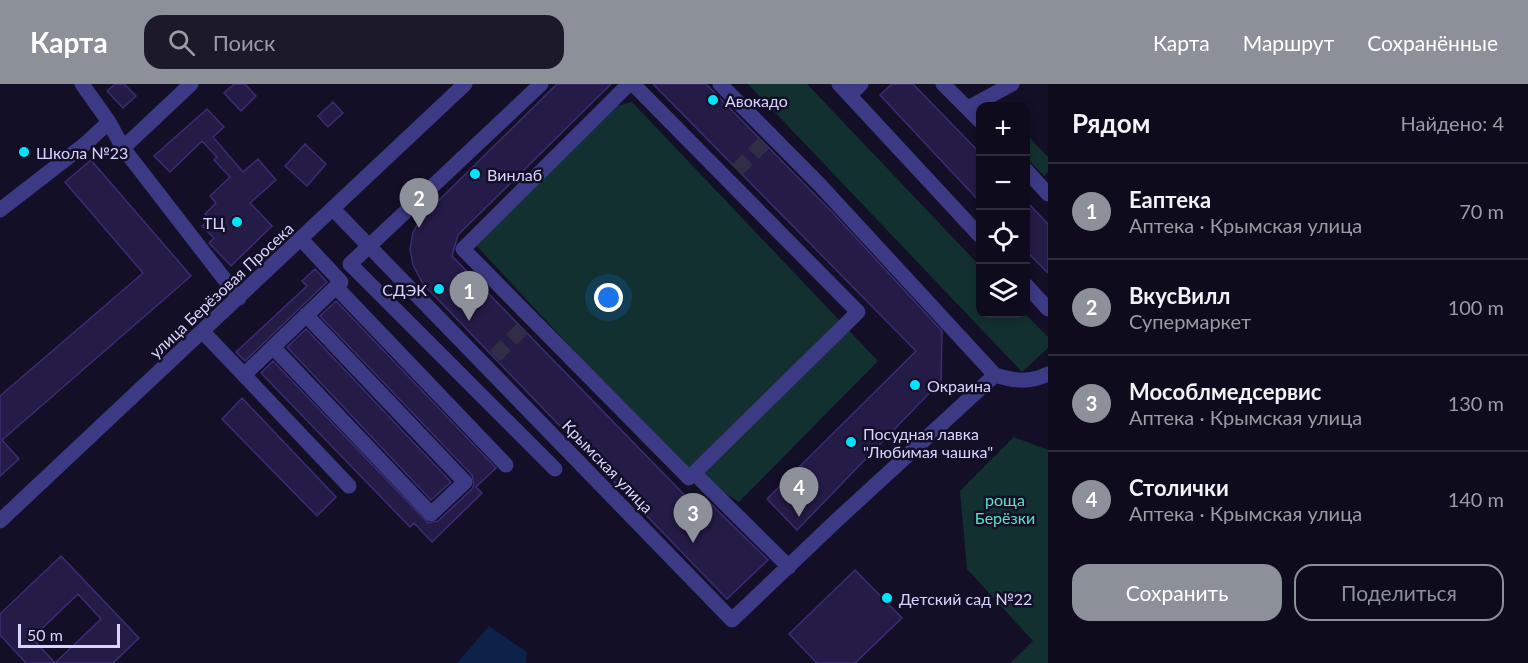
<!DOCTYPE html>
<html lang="ru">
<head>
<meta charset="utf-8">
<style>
  body { margin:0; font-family:Lato,sans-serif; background:#1c1929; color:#f1f3f6 }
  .controls { position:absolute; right:18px; top:18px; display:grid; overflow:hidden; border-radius:12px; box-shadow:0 3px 9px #0003 }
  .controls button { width:54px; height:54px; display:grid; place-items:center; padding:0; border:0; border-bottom:2px solid #2e2b3b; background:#0e0b1c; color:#f1f3f6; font:30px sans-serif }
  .scale { position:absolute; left:18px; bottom:15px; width:102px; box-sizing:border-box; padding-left:6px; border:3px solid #d9d4ff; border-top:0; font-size:16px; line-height:21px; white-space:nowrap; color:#d9d4ff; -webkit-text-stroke:4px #130f26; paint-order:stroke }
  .you { position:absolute; left:609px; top:214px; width:21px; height:21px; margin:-15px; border:4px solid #fff; border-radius:50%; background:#1a73e8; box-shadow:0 0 0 9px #1a73e833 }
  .badge { display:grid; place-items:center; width:39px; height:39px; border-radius:50%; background:#8c9099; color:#fff; font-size:20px; font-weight:700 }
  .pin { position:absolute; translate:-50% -50px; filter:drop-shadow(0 2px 3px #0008) }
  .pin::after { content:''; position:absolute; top:32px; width:21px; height:18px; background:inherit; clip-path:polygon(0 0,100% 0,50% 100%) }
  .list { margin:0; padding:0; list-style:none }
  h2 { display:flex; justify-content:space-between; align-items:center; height:78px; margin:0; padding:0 24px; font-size:26px }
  h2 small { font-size:20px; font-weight:400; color:#9b9ba3 }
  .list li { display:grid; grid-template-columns:39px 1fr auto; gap:18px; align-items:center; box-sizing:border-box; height:96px; padding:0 24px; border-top:2px solid #2e2b3b }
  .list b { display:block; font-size:22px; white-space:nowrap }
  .list p { margin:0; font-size:20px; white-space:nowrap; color:#9b9ba3 }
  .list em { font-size:20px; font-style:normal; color:#9b9ba3 }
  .actions { display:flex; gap:12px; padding:18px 24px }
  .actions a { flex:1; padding:14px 0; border:2px solid #8c9099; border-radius:18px; text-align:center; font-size:21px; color:#8c9099 }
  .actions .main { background:#8c9099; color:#fff }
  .icon { flex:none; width:33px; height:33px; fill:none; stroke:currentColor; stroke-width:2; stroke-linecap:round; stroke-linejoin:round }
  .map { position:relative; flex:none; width:1048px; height:579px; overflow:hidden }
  header { display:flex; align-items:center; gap:36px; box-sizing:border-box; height:84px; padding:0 30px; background:#8c9099; color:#fff }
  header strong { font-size:28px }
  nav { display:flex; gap:33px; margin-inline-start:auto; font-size:21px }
  .search { width:420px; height:54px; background:#1c1929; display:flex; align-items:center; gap:15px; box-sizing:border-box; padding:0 21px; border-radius:18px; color:#9b9ba3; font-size:22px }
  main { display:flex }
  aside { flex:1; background:#0e0b1c }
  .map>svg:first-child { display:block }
</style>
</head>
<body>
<header>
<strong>Карта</strong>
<div class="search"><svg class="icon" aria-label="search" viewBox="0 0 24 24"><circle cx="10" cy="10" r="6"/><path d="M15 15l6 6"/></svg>Поиск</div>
<nav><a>Карта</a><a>Маршрут</a><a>Сохранённые</a></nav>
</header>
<main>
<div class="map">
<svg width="1048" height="579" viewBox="0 0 1048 579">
  <rect width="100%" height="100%" fill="#130f26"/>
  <path fill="#12302f" d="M748 0H807L980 182V230H1025L1048 253V264L1022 288Z
    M632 18 878 277 739 418 691 388 654 353 473 158 604 25Z
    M1026 50 1048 73V88L1044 92 1026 73Z
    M1014 353 1048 366V579H1010L1033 557 967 485 960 407Z"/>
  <path fill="#0c2248" d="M489 542 527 568 526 579H457Z"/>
  <path fill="#241b47" stroke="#3b2d73" stroke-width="1.5" fill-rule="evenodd" d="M115 0H124L136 12 123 24 107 7Z
    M234 0H245L256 12 241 27 224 9Z
    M557 0H611L458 151 452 172 699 426 708 417 768 476 727 515 423 200 413 181 410 165 413 148 422 133Z
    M653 0H706L833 129 942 247 941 297 797 446 767 415 916 267Z
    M892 0H913L981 70V119L880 11Z
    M333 18 343 29 328 43 318 32Z
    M207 25 224 43 213 53 243 88 258 75 276 96 250 119 272 142 231 182 209 159 214 154 202 142 210 135 205 130 216 119 210 112 230 93 214 76 217 73 202 57 170 88 154 72Z
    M305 60 326 80 307 102 285 82Z
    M91 76 191 192 2 356 19 375 0 392V312L143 189 65 98Z
    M1026 117 1048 140V189L1026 167Z
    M315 185 327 198 245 277 236 268 307 202 302 197Z
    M336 217 496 384 476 403 482 409 432 458 414 439 410 443 261 289 273 277 428 439 438 437 472 405 474 400 472 391 320 232Z
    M306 245 451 398 431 416 287 263Z
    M242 314 336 413 317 432 222 335Z
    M61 472 139 554 113 579H26L0 551V530ZM78 510 101 535 55 579 32 554Z
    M855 486 902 534 855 579H817L789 550Z"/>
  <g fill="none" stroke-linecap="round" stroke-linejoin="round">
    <path stroke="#312d47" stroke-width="15" stroke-dasharray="15 8" stroke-linecap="butt" d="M737 86 764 59
      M495 272 523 244"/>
    <path stroke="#3d3a85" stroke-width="15" d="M82 0 109 38 123 64 239 214
      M541 0 350 180 555 385
      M629 0 463 165 689 394 858 228 633 0
      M720 0 819 100 995 291C1014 297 1030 299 1048 290
      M839 0 980 152
      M943 0 980 37
      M850 11 861 0
      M968 24 1012 0
      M123 64 191 0
      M1026 86 1048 110
      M333 125 732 536 837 436 995 291
      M0 126 84 61 109 38
      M1026 201 1048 225
      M336 203 506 381
      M203 248 244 291 273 263 431 430 465 398 306 231
      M273 263 341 198 301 155
      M244 291 349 402
      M695 390 789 483
      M0 437 465 0"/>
  </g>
  <g fill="#00e5ff" stroke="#130f26" stroke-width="2">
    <circle cx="713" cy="16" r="6"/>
    <circle cx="24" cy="68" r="6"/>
    <circle cx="475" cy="90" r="6"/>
    <circle cx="237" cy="138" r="6"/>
    <circle cx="439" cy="205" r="6"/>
    <circle cx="915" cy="301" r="6"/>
    <circle cx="851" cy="358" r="6"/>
    <circle cx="887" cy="514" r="6"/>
  </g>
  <g text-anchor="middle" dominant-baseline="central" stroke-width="5" stroke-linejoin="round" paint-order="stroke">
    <g font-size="16" fill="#d9d4ff" stroke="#130f26" text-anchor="start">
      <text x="725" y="16">Авокадо</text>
      <text x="36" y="68">Школа №23</text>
      <text x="487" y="90">Винлаб</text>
      <text x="225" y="138" text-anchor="end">ТЦ</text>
      <text x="427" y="205" text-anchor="end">СДЭК</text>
      <text x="927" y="301">Окраина</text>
      <text x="863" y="349">Посудная лавка<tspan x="863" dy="18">"Любимая чашка"</tspan></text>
      <text x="899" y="514">Детский сад №22</text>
    </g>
    <g font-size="16" fill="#d9d4ff" stroke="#130f26">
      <text transform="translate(221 206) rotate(-43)">улица Берёзовая Просека</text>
      <text transform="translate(608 382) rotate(46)">Крымская улица</text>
    </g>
    <g font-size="16" fill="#5fe0c0" stroke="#130f26">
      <text x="1005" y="415">роща<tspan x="1005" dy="18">Берёзки</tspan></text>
    </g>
  </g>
</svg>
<div class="controls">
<button>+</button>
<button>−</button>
<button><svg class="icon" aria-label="locate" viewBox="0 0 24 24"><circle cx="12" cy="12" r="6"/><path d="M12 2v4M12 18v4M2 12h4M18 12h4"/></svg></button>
<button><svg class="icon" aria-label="layers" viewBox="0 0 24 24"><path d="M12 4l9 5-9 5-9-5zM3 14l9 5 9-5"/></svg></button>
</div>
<div class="scale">50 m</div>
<div class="you"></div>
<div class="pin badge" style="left:469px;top:237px">1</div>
<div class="pin badge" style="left:419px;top:144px">2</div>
<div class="pin badge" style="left:693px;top:459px">3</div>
<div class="pin badge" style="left:799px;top:433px">4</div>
</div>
<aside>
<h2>Рядом<small>Найдено: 4</small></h2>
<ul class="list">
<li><span class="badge">1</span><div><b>Еаптека</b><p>Аптека · Крымская улица</p></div><em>70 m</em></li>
<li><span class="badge">2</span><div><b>ВкусВилл</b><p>Супермаркет</p></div><em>100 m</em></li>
<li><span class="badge">3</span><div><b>Мособлмедсервис</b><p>Аптека · Крымская улица</p></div><em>130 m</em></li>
<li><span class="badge">4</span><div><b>Столички</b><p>Аптека · Крымская улица</p></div><em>140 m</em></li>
</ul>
<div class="actions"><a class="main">Сохранить</a><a>Поделиться</a></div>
</aside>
</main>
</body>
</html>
